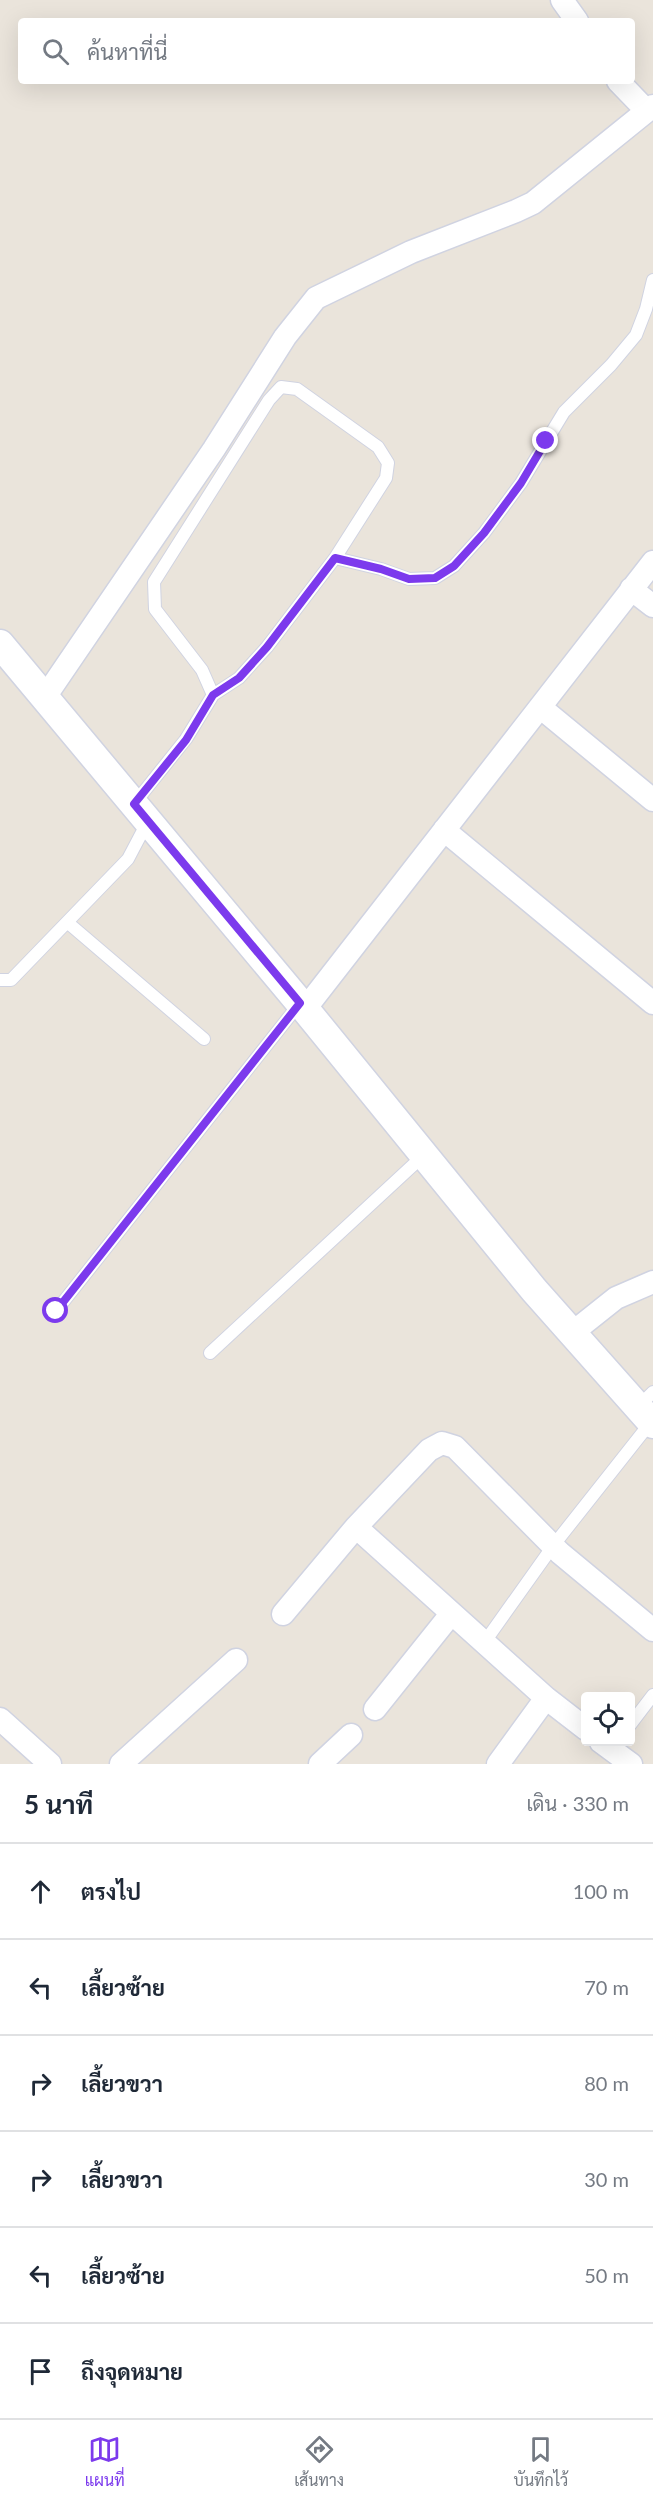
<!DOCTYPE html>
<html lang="th">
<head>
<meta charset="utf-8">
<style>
  body { margin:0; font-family:Lato,Sarabun,sans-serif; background:#f6f6f7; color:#1f2937 }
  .controls { position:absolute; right:18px; bottom:18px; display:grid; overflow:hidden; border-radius:6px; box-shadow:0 6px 24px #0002 }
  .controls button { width:54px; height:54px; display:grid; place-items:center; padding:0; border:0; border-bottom:2px solid #e0e1e3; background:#fff; color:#1f2937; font:30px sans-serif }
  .stop { position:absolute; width:18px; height:18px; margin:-14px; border:4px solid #7c3aed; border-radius:50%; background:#fff }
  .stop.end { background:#7c3aed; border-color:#fff; box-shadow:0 2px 6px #0008 }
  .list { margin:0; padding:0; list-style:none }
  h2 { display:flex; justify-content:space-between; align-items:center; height:78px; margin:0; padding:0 24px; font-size:26px }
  h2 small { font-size:20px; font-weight:400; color:#747a83 }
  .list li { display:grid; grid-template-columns:39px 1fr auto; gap:18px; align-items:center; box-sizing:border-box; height:96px; padding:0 24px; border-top:2px solid #e0e1e3 }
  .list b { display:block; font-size:22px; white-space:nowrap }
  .list em { font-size:20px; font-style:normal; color:#747a83 }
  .icon { flex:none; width:33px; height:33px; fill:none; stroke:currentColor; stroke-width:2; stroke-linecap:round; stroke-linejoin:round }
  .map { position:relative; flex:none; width:653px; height:1764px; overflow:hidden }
  .search { position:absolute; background:#fff; box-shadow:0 6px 24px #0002; left:18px; right:18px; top:18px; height:66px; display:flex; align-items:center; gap:15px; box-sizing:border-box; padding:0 21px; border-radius:6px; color:#747a83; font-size:22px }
  .sheet { height:654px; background:#fff }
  nav { display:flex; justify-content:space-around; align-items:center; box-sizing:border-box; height:84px; border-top:2px solid #e0e1e3; background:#fff; font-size:16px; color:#747a83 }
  nav a { display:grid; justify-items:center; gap:3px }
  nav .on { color:#7c3aed }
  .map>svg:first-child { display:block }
</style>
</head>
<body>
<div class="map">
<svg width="653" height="1764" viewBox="0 0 653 1764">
  <rect width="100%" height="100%" fill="#eae4db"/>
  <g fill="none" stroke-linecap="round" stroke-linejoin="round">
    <g stroke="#d0d3e1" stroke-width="14">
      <path id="service" d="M213 695 239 678 267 647 335 558 381 569 409 579 435 578 454 566 484 533 521 483 564 412 611 365 636 335 646 309 653 280
        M134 804 186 739 213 695 202 670 155 609 154 582 269 400 281 387 297 389 378 447 388 463 386 478 335 558
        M67 922 204 1039
        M0 980H11L128 859 148 821
        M56 1311 300 1003
        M210 1353 424 1155
        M638 1407 653 1392
        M484 1643 553 1546 651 1422
        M630 1725 653 1695"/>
    </g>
    <g stroke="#d0d3e1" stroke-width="25">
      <path id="minor" d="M562 0 577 21
        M618 81 647 111
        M631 589 653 606
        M45 697 214 449 285 337 316 298 411 252 516 211 533 203 653 106
        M540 707 653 800
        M444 830 653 1003
        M305 1009 653 562
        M572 1333 616 1298 653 1282
        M356 1527 546 1698 586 1729
        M283 1614 356 1527 429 1450 442 1443 455 1447 560 1553 653 1630
        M375 1709 451 1614
        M0 1719 50 1764
        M601 1742 631 1764
        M121 1764 236 1660
        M320 1764 351 1735
        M498 1764 546 1698"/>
    </g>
    <g stroke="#d0d3e1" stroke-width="31">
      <path id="tertiary" d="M0 644 305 1009 534 1290 653 1424"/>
    </g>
    <use href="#service" stroke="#fff" stroke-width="12"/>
    <use href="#minor" stroke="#fff" stroke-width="22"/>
    <use href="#tertiary" stroke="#fff" stroke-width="28"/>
  </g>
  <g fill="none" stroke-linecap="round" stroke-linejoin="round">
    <path stroke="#7c3aed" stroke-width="8" d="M56 1311 300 1003 134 804 186 740 213 695 239 678 267 647 335 558 381 569 409 579 435 578 454 566 484 533 521 483 546 441"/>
  </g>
</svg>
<div class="controls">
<button><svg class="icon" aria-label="locate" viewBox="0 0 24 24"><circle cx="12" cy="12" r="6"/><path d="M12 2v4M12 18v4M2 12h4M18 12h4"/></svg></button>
</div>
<div class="stop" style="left:56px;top:1311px"></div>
<div class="stop end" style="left:546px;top:441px"></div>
<div class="search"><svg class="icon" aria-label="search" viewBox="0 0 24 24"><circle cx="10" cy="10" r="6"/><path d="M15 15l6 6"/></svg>ค้นหาที่นี่</div>
</div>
<section class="sheet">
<h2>5 นาที<small>เดิน · 330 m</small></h2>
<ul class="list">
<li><svg class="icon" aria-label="ahead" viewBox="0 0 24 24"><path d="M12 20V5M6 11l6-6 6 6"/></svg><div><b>ตรงไป</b></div><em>100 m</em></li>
<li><svg class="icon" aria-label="left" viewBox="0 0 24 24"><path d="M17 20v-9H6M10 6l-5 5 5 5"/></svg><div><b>เลี้ยวซ้าย</b></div><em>70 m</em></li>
<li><svg class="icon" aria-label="right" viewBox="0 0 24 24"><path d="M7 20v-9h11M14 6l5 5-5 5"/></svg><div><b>เลี้ยวขวา</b></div><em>80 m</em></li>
<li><svg class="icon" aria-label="right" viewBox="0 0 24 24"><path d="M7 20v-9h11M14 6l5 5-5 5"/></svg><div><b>เลี้ยวขวา</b></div><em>30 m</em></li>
<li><svg class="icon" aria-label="left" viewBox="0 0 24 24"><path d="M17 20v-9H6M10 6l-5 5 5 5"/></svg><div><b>เลี้ยวซ้าย</b></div><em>50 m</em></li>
<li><svg class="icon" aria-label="arrive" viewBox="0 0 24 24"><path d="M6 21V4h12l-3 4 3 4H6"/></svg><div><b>ถึงจุดหมาย</b></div></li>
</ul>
</section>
<nav>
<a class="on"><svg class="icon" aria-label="map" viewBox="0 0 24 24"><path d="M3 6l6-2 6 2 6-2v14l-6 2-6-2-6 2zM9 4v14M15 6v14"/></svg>แผนที่</a>
<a><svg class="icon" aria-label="directions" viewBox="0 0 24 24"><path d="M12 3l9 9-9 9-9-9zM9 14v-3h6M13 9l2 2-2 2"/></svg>เส้นทาง</a>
<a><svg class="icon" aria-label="saved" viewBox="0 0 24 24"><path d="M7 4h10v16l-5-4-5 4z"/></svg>บันทึกไว้</a>
</nav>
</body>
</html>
